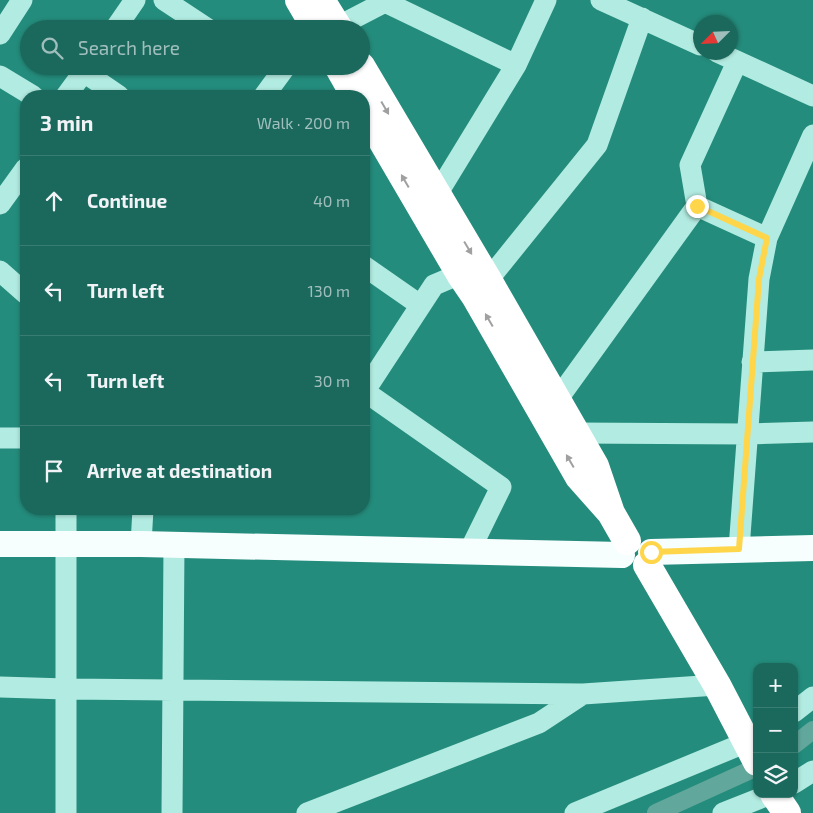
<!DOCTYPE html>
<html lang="en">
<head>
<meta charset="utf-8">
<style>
  body { margin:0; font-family:"Exo 2",sans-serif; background:#246f63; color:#f1f3f6 }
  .controls { position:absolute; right:15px; bottom:15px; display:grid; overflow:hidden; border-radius:10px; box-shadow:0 1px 4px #0004 }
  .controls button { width:45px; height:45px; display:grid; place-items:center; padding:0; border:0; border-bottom:1px solid #397c72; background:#1b695d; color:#f1f3f6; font:25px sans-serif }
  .compass { position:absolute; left:693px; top:15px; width:45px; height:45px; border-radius:50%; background:#1b695d; box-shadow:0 1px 4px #0004; rotate:246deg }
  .stop { position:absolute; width:15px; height:15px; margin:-11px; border:4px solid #ffd54a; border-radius:50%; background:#fff }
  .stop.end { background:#ffd54a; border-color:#fff; box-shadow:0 1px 5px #0008 }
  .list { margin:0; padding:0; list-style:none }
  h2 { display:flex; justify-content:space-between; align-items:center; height:65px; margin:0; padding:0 20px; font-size:21px }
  h2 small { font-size:16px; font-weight:400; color:#a0bfbc }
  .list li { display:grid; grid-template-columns:32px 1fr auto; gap:15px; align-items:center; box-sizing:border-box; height:90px; padding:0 20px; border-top:1px solid #397c72 }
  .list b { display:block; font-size:19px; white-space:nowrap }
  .list em { font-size:16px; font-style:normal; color:#a0bfbc }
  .icon { flex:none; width:28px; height:28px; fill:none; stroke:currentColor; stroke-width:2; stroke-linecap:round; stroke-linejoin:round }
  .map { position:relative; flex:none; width:813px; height:813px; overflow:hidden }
  .search { position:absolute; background:#1b695d; box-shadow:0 1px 4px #0004; left:20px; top:20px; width:350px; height:55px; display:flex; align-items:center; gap:12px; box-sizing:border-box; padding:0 18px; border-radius:28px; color:#a0bfbc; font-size:19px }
  .panel { position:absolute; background:#1b695d; box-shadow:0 1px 4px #0004; left:20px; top:90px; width:350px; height:425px; border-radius:20px }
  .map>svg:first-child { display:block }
</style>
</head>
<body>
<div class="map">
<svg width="813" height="813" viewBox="0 0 813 813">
  <rect width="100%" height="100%" fill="#248c7c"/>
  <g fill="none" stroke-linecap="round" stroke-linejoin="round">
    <path stroke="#62a79c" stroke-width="18" d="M794 745 813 730
      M656 813 757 767"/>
    <path stroke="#b2ebe1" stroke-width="21" d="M164 0 208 29
      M601 0 700 45
      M385 2 516 65
      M115 29 135 0
      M333 29 389 0
      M0 34 22 0
      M717 52 813 96
      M737 62 690 165 697 206 767 238
      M84 72 119 96
      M0 76 33 96
      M66 96 88 66
      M264 96 286 66
      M436 196 516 65 546 0
      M0 204 26 168
      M364 266 420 305
      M0 271 26 294
      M480 290 597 145 642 18
      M752 362 813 360
      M364 391 501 487 469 552
      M364 392 434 285 460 274
      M557 400 697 206
      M576 433 747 434 813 432
      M0 438H26
      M66 509V813
      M141 544 143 509
      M739 549 759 279 767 238 813 135
      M0 687 66 689 583 694 717 685
      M794 712 813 697
      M794 783 813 771
      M172 813 174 545
      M307 813 539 723 583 694
      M575 813 747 742 757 736
      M723 813 771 794"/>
    <path stroke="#f6fefe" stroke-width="26" d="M0 544H141L622 555
      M651 552 813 548"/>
    <path stroke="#fff" stroke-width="28" d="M299 0 316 29
      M321 0 339 29
      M338 66 355 96
      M361 66 488 280 595 466 611 513
      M364 110 460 274 475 296 579 477 611 513 627 541
      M647 565 717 685 757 762
      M774 794 787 813"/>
  </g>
  <defs><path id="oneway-solid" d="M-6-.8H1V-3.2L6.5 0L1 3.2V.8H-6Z" transform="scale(1.25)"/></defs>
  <g fill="#a0a0a0">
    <use href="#oneway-solid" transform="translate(385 108) rotate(60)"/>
    <use href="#oneway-solid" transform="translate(405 181) rotate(-120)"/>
    <use href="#oneway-solid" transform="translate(468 248) rotate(59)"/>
    <use href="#oneway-solid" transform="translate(489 320) rotate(-120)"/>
    <use href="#oneway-solid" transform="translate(570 461) rotate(-120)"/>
  </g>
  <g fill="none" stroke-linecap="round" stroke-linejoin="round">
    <path stroke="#ffd54a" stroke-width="6" d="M651 552 739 549 759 279 767 238 697 206"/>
  </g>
</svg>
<div class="controls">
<button>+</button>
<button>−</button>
<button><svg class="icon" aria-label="layers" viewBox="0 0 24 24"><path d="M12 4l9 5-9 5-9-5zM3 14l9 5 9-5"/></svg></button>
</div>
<svg class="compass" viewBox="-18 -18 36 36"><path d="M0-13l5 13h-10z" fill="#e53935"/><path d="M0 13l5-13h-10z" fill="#a0bfbc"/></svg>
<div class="stop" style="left:651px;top:552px"></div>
<div class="stop end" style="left:697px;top:206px"></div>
<div class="search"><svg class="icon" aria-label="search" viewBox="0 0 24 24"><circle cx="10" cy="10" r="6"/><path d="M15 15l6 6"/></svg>Search here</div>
<section class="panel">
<h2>3 min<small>Walk · 200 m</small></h2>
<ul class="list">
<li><svg class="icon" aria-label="ahead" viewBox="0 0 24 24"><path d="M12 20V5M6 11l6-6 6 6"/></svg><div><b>Continue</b></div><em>40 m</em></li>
<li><svg class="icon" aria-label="left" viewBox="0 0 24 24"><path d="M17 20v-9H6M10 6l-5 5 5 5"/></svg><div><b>Turn left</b></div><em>130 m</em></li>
<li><svg class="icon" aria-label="left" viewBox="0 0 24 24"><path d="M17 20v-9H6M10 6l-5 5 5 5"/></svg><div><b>Turn left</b></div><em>30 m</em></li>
<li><svg class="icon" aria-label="arrive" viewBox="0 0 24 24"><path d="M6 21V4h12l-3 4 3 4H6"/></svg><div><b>Arrive at destination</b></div></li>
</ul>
</section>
</div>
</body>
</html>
